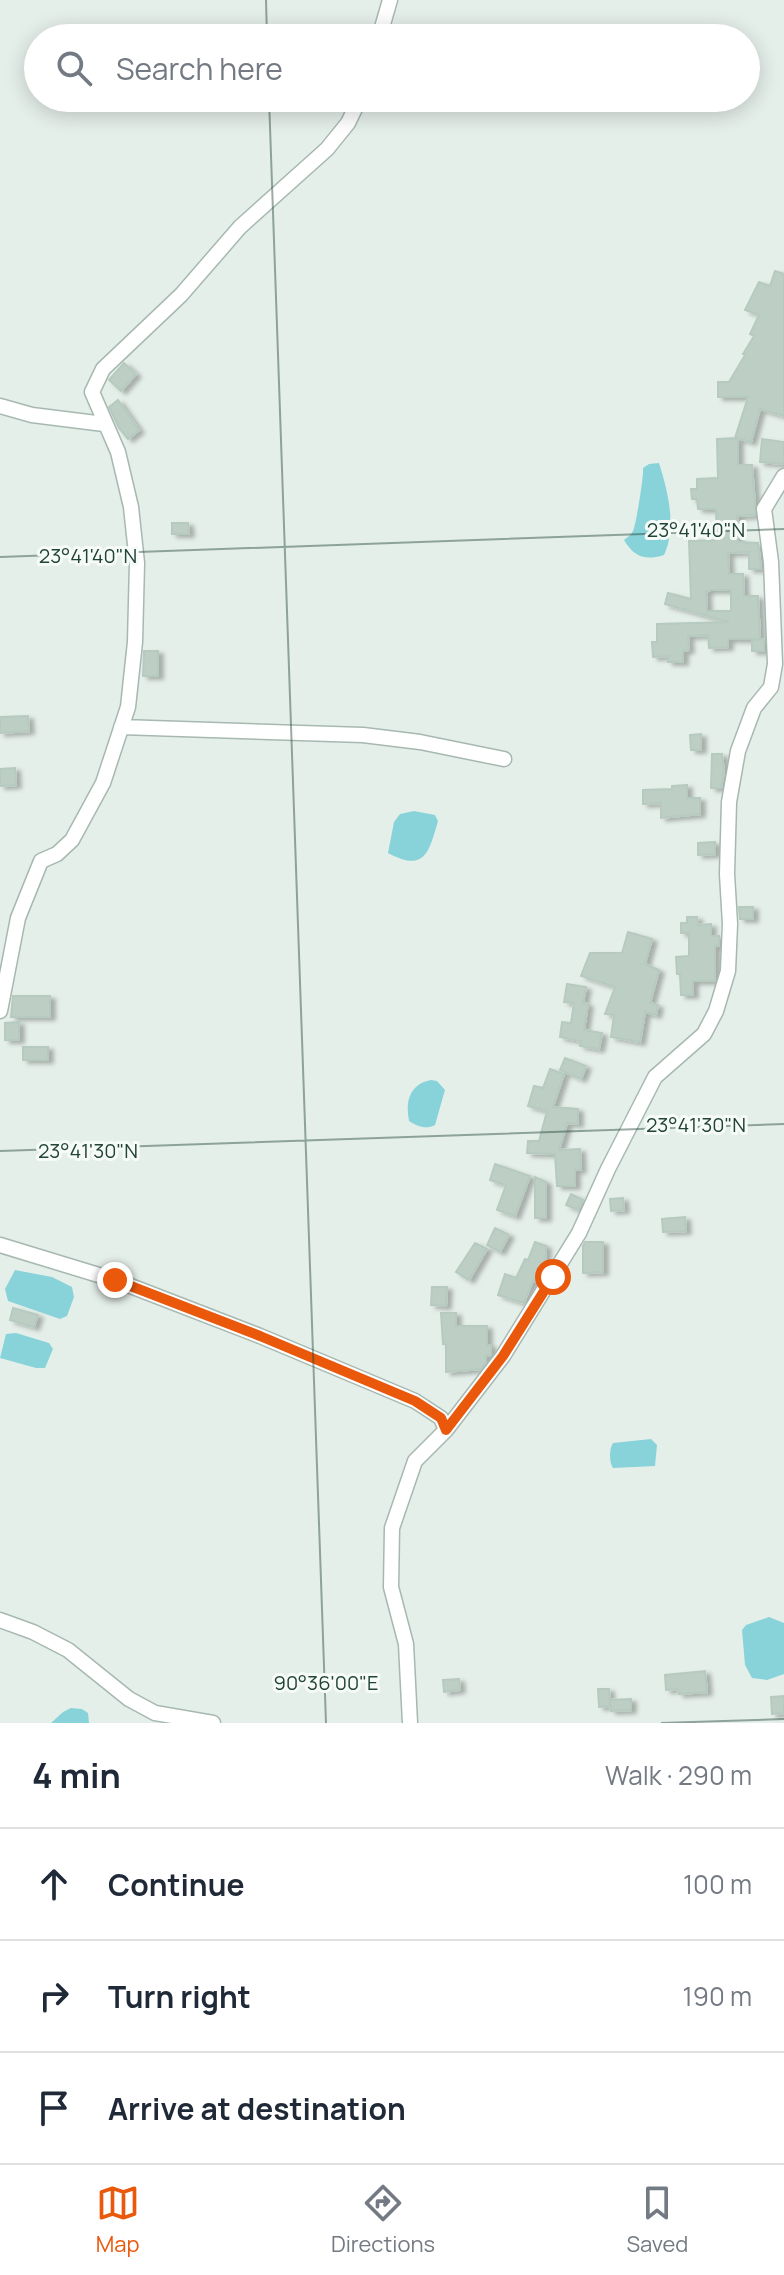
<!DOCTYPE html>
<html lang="en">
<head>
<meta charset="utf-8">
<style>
  body { margin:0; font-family:Manrope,sans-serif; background:#f2f2f3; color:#1f2937 }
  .stop { position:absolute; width:24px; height:24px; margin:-18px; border:6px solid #ea580c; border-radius:50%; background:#fff }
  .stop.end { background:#ea580c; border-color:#fff; box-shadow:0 2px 8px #0008 }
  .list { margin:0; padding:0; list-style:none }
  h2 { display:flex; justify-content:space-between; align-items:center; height:104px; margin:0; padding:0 32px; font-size:34px }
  h2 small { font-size:26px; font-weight:400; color:#747a83 }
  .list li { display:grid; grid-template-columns:52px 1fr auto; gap:24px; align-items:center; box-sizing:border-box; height:112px; padding:0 32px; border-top:2px solid #e0e1e3 }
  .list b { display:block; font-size:30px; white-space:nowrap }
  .list em { font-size:26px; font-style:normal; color:#747a83 }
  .icon { flex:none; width:44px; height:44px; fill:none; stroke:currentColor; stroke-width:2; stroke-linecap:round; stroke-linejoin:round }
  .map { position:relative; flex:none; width:784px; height:1723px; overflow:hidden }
  .search { position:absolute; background:#fff; box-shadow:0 4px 20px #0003; left:24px; right:24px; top:24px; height:88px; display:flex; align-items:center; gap:20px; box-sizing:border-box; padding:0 28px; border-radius:44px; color:#747a83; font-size:30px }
  .sheet { height:440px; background:#fff }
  nav { display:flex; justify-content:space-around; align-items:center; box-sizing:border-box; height:112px; border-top:2px solid #e0e1e3; background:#fff; font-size:22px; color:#747a83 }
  nav a { display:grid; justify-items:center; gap:4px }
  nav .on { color:#ea580c }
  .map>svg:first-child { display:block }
</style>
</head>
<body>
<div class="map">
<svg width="784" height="1723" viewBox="0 0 784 1723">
  <defs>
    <filter id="shadow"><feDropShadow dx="5" dy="3" stdDeviation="2" flood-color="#0004"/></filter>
  </defs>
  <rect width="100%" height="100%" fill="#e5efea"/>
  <path fill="#88d3d9" d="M659 463C668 491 677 528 664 555 645 561 634 557 624 540 629 536 630 536 633 531 636 525 644 475 643 468L649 464Z
    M414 811 435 815 438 821C429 852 425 873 388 853L394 822 400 814Z
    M431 1080 437 1081 445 1090 435 1125C426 1130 417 1126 409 1121 405 1101 410 1084 431 1080Z
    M15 1270 52 1277 72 1287 74 1297 67 1316 60 1319 8 1301 5 1289Z
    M16 1333 49 1343 53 1349 45 1368H36L0 1358 6 1334Z
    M651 1439 657 1445 655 1466 613 1468C609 1462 609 1449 613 1443Z
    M769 1617 784 1623V1674L767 1680 752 1678 745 1665 742 1630 746 1625Z
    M71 1708 82 1709 88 1713 89 1723H51L63 1712Z"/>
  <path fill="#bdcec5" stroke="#b6cac0" stroke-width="2" fill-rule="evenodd" filter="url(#shadow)" d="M775 271 784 274V416L760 409 751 442 738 438V465H752L755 505V515L737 516 738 542 758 543 761 569H749V552L728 553 729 574H743L744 596H758L760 639H728V647L709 648 708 635 688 636 689 650 683 651V662H668V656L653 657 652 642H657V624L729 622 665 604 668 593 691 599 689 541 717 540 716 509H698L697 499H692L691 489H697V479L718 478 717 439 738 438H735L748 397H718V382H729L745 355 743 354 754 336 750 334 759 315 745 310 759 282 770 286ZM710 590H731V611H707L706 592Z
    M124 363 136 374 121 391 109 380Z
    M118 400 139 430 128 439 119 428 109 407Z
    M762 439 784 442V464L760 462Z
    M172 523H188L189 534H172Z
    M764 639V651H752V640Z
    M144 651H158V676H143Z
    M28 716 29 731 0 733V717Z
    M701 734V750H691L690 735Z
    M712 754H722L724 772 721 788H711Z
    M15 768 16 785 0 786V769Z
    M687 785V798H700V814L661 818V803L643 804V790L672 789V786Z
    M715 842V854L698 855V843Z
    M739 907H753V919H740Z
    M687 917H697L698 925 711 924V936H719V946H715V981H693V995H681L680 974H677L676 957 689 956V933H681V923H687Z
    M628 932 652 939 645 964 659 970 650 1003 658 1005 656 1015 645 1012 640 1042 611 1037 614 1015 605 1014 615 987 581 976 590 953H622Z
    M567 984 586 987 583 1003 588 1004 584 1030 602 1033 599 1049 580 1046 581 1041 560 1037 562 1022 571 1023 574 1003 564 1002Z
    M13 996H50V1017H11Z
    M19 1022V1040H5V1023Z
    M23 1047H48V1060H23Z
    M565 1058 586 1066 581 1079 560 1070Z
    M550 1069 564 1074 553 1107 578 1109V1124L567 1123 559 1150 580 1149 581 1170H575V1186H557L555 1154 527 1153 528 1141H539L547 1111 528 1106 534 1086 543 1088Z
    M495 1164 530 1176 515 1216 497 1210 506 1185 490 1180Z
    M535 1177 546 1182V1218H535Z
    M571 1194 583 1200 578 1210 566 1205Z
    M623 1198 624 1210 611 1211 610 1199Z
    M685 1217 686 1231 663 1232 662 1219Z
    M495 1228 509 1235 500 1252 487 1245Z
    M535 1242 546 1246 545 1268 537 1282 533 1280 524 1303 498 1295 505 1274 516 1278 525 1259 528 1260Z
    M585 1242H603V1272L583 1273V1246Z
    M475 1243 487 1249 469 1280 456 1272Z
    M432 1287H447L446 1306 431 1305Z
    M13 1308 38 1315 34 1327 10 1320Z
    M441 1313H456V1326H487V1345H491V1355L486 1356V1362L481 1369 446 1372V1344H443Z
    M705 1671 707 1692 679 1694 678 1689 666 1690 665 1675Z
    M459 1679 460 1690 444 1692 443 1680Z
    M598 1689H609L610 1706 599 1707Z
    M784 1696V1713L772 1714 771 1697Z
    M631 1699V1710L611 1711 610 1700Z"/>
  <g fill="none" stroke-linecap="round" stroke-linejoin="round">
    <g stroke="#a7b8b1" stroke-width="17">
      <path id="street" d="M379 38 390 0
        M0 406 32 415 104 424
        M121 727 363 735 420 742 504 759
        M0 1011 18 918 41 861 57 854 72 840 103 783 128 707 135 642 137 563 131 507 118 452 92 392 103 369 181 295 240 227 327 149 348 123 360 98
        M0 1245 115 1280 260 1336 415 1401 441 1418 446 1430 415 1461 392 1528 391 1587 406 1644 410 1723
        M446 1430 503 1356 579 1233 608 1169 655 1077 704 1034 716 1011 728 971 730 924 727 874 729 802 738 751 754 708 771 687 775 664 771 562 764 509 784 476
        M0 1620 33 1632 68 1650 129 1699 155 1713 213 1723"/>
    </g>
    <use href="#street" stroke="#fff" stroke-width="14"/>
  </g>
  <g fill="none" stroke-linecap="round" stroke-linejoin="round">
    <path stroke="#ea580c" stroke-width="10" d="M115 1280 260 1336 415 1401 441 1418 446 1430 503 1356 553 1277"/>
  </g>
  <path fill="none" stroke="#224438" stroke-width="2" stroke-opacity="0.45" d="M266 0 267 38M269 98 326 1723M0 557 784 529M0 1151 784 1124M661 1723 784 1719"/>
  <g font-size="20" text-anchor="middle" fill="#224438" stroke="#f6fbf8" stroke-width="6" stroke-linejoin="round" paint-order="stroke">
    <text x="696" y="537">23°41'40"N</text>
    <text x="88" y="563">23°41'40"N</text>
    <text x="696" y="1132">23°41'30"N</text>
    <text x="88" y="1158">23°41'30"N</text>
    <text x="326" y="1690">90°36'00"E</text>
  </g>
</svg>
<div class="stop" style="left:553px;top:1277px"></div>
<div class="stop end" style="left:115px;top:1280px"></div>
<div class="search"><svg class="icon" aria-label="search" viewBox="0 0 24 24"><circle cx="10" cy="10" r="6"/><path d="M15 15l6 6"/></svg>Search here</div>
</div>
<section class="sheet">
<h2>4 min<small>Walk · 290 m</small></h2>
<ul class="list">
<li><svg class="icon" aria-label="ahead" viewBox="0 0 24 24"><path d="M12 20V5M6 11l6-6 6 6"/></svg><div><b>Continue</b></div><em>100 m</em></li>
<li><svg class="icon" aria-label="right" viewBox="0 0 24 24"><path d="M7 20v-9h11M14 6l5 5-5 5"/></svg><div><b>Turn right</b></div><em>190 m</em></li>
<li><svg class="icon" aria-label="arrive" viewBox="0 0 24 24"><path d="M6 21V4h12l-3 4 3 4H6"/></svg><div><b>Arrive at destination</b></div></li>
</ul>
</section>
<nav>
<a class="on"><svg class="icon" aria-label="map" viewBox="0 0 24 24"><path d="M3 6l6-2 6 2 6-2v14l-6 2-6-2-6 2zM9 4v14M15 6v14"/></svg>Map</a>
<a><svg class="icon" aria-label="directions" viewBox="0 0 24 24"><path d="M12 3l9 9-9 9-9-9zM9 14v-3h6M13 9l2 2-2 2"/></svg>Directions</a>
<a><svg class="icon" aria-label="saved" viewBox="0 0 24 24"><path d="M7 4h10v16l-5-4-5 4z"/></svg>Saved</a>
</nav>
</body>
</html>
